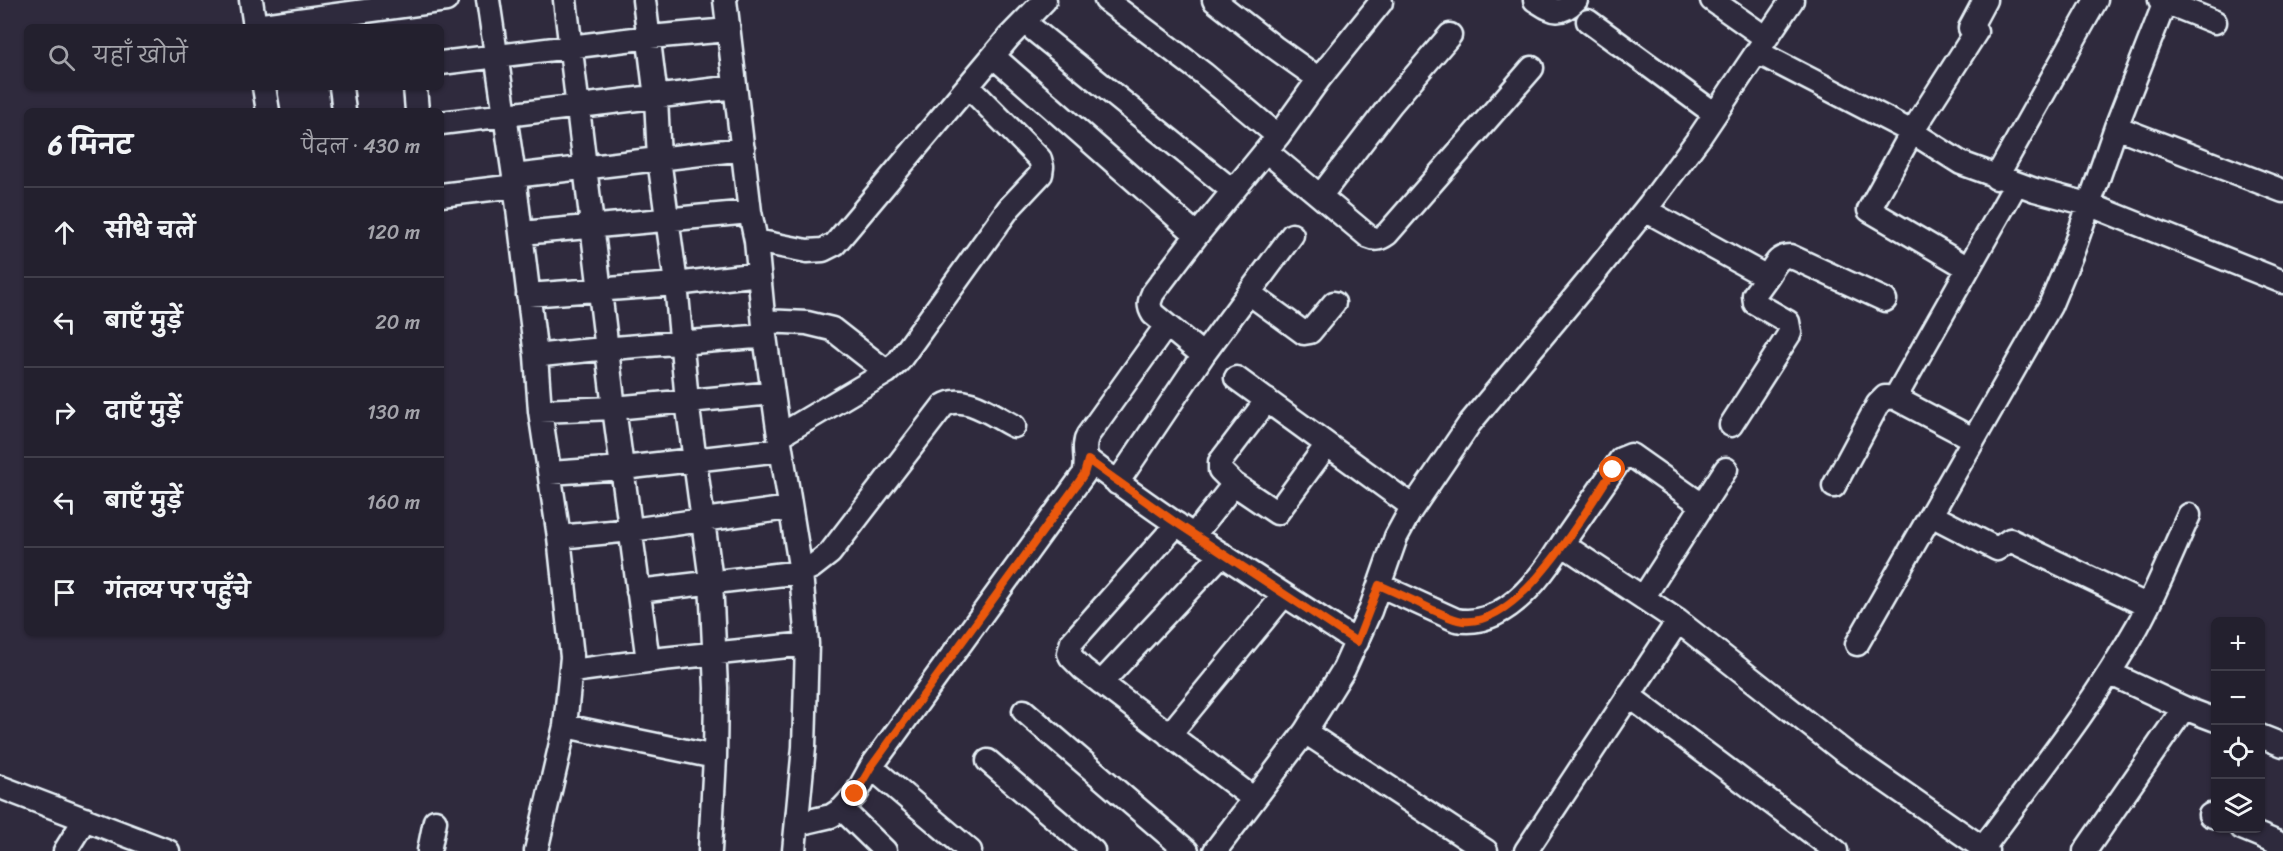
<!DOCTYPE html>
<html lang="hi">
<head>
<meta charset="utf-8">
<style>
  body { margin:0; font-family:Sriracha,"Playpen Sans Deva",sans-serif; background:#2b2836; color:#f1f3f6 }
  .controls { position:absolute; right:18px; bottom:18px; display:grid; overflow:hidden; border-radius:9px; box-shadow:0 2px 4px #0004 }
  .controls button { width:54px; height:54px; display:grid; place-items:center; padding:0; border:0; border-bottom:2px solid #403e4a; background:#23202e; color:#f1f3f6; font:30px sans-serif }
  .stop { position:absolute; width:18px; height:18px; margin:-14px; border:4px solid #ea580c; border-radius:50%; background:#fff }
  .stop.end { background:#ea580c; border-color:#fff; box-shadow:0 2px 6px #0008 }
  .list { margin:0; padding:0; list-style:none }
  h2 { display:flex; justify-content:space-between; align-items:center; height:78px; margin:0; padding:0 24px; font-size:26px }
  h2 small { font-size:20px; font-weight:400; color:#a3a3aa }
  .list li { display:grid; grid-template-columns:39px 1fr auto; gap:18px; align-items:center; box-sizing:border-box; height:90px; padding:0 24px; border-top:2px solid #403e4a }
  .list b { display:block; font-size:22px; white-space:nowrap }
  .list em { font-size:20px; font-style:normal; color:#a3a3aa }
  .icon { flex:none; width:33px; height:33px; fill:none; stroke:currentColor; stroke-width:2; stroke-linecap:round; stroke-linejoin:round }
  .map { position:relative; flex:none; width:2283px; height:851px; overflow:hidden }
  .search { position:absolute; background:#23202e; box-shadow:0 2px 4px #0004; left:24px; top:24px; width:420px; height:66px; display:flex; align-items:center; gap:15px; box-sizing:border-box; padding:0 21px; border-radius:9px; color:#a3a3aa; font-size:22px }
  .panel { position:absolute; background:#23202e; box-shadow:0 2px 4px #0004; left:24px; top:108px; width:420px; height:528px; border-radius:9px }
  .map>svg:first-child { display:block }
</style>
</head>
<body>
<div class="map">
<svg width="2283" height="851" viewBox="0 0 2283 851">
  <rect width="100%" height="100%" fill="#2f2a3d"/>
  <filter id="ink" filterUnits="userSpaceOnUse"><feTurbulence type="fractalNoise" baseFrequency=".0167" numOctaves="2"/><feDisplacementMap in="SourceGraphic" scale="12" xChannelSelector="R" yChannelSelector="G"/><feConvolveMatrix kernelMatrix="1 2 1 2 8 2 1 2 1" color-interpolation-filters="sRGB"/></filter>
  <g filter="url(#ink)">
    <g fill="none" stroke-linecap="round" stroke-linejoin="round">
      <g stroke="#e8f1f8" stroke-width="27">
        <path id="minor" d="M251 0 255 27
          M488 0 514 176 536 356 540 411 559 537 572 657 565 726 536 851
          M565 0 614 408 648 661
          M644 0 656 98 659 159 676 284 687 401 711 581 716 688 715 757 710 851
          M725 0 750 212 756 241 765 336 779 436 801 572 807 644 804 747 794 851
          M1106 0 1204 74 1278 136
          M1214 0 1274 47 1319 79
          M1535 0C1553 11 1559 17 1576 0
          M1712 0 1766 38
          M2160 0 2215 22
          M1588 21 1715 114
          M1024 22 1233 191
          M255 26 446 0
          M1970 28 1985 0
          M1757 52 1912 132 1961 163 2035 190 2088 204 2283 282
          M993 56 1197 235
          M441 63 650 37 728 30
          M264 87 268 111
          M341 87 344 111
          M415 87 417 111
          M441 123 735 87
          M2116 127 2283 191
          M1266 151 1369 237C1376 240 1380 239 1387 234L1532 68
          M514 176 743 149
          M1996 178 2096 0
          M441 195 516 186
          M1321 195 1391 104 1450 35
          M1645 210 1767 277C1774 267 1777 256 1790 256L1885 300
          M522 233 750 212
          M756 241 807 251 823 250 835 244 1009 37 1045 0
          M1968 268 1869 210 1912 132 1976 32
          M1249 293 1304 333 1310 332 1334 303
          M528 295 676 284 759 274
          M764 321 807 323 832 329 887 372
          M1203 355 1153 314C1148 306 1149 302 1153 293L1197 235 1278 136 1319 79 1381 2
          M536 356C612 346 689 343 765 336
          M1236 378 1413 507
          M1895 398 2016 184
          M1267 400 1220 462V470L1234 484 1277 513 1326 446
          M540 411 614 408 773 393
          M1731 425 1790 333 1788 322 1755 303 1754 295 1767 277
          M779 436 887 372 899 361 1009 208 1041 174 1042 167 1040 159 968 86
          M1088 460C1173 526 1267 583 1357 642
          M550 473 623 468 781 450
          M1117 483 1203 355 1292 235
          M1834 486 1878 404 1885 397 1895 398 1973 439
          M1931 515 1997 549 2010 540 2148 606
          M1177 524 1072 642 1069 653 1071 657 1083 669 1254 799
          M1194 535 1234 484
          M559 537 631 530 789 508
          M1562 544 1621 459 1631 455 1702 505
          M1379 585 1456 620C1503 629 1541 578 1562 544L1678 621 1843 751 1987 851
          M638 591 801 572 812 567 830 553 943 406C964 392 994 416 1014 426
          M1643 598 1726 469
          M1857 644 2050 306 2074 248 2116 127 2165 2
          M572 671 662 659 807 644
          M2109 673 2184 708 2216 720
          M1101 683 1222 554
          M1628 695 1836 851
          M1024 711 1187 851
          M565 726 715 757
          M1305 732 1486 851
          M1169 735 1284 595
          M2260 736 2283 745
          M988 761 1093 851
          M871 767 970 851
          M0 787 168 851
          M842 809 885 851
          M2210 815 2216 817
          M797 824 831 816 842 809 856 794 871 767 1084 474C1089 460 1081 448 1088 435L1166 326
          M2242 828 2283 845
          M1983 848C2036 776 2093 705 2137 627 2157 591 2172 552 2189 515
          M65 851 85 819
          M429 851 435 821
          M1215 851 1305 732 1344 669 1370 611 1396 537 1409 513 1470 423 1594 274 1649 205 1699 138 1792 0
          M1526 851 1678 621
          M2085 851 2184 708"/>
      </g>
      <use href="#minor" stroke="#2f2a3d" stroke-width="22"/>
    </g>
  </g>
  <g fill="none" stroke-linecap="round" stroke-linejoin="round" filter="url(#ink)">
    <path stroke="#ea580c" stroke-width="8" d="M855 794 871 767 1080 480 1084 474 1088 460 1172 520 1357 642 1379 585C1397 593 1415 601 1433 610 1443 614 1453 620 1463 621 1521 627 1584 513 1613 470"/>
  </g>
</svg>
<div class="controls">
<button>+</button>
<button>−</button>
<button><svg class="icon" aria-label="locate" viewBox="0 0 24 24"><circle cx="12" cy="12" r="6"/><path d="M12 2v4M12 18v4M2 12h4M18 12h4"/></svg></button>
<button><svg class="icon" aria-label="layers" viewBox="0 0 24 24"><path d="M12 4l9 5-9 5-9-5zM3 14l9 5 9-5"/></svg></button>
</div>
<div class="stop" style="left:1613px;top:470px"></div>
<div class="stop end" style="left:855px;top:794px"></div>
<div class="search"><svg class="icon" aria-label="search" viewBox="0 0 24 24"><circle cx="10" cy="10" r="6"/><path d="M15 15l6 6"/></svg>यहाँ खोजें</div>
<section class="panel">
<h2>6 मिनट<small>पैदल · 430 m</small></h2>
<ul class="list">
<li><svg class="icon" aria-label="ahead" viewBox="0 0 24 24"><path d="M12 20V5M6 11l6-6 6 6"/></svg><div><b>सीधे चलें</b></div><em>120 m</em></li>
<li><svg class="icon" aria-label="left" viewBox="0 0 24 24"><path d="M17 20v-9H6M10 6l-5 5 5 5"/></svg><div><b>बाएँ मुड़ें</b></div><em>20 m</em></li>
<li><svg class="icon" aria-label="right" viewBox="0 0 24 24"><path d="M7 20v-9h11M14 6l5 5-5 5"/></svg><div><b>दाएँ मुड़ें</b></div><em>130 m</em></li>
<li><svg class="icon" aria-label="left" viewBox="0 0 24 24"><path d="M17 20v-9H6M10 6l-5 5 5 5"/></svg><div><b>बाएँ मुड़ें</b></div><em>160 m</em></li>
<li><svg class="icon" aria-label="arrive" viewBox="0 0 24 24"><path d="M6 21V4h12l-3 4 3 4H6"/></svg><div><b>गंतव्य पर पहुँचे</b></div></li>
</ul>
</section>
</div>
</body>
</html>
